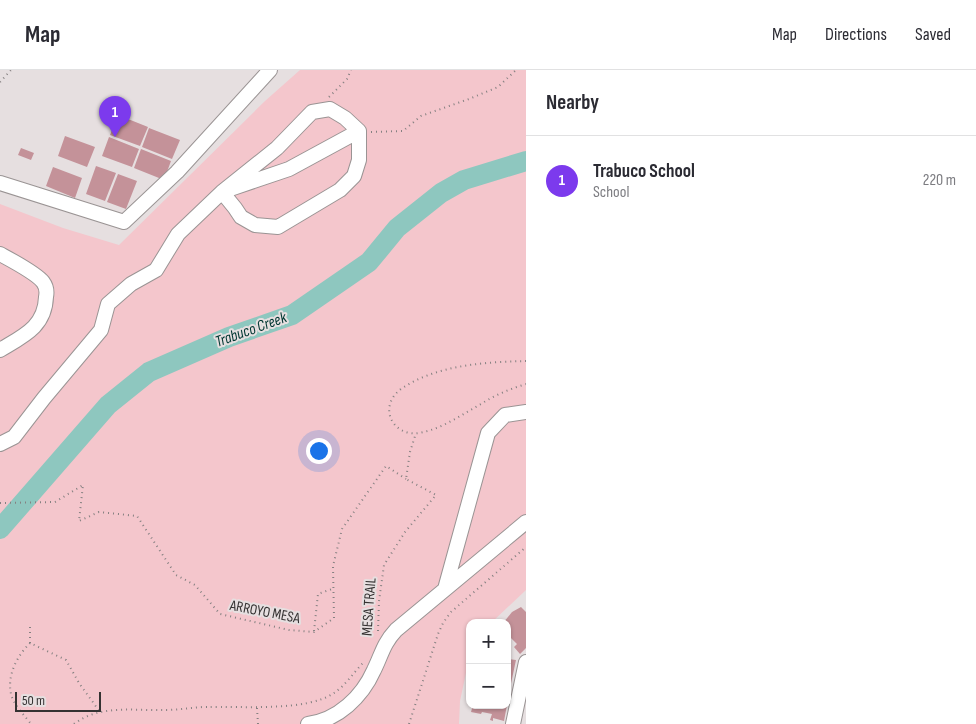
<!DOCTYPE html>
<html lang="en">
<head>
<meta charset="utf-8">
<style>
  body { margin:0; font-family:"Sofia Sans Condensed",sans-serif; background:#f7f7f7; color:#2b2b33 }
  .controls { position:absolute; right:15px; bottom:15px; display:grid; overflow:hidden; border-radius:10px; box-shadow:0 1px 4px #0004 }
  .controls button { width:45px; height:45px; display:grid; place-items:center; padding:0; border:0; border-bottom:1px solid #e1e1e2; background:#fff; color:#2b2b33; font:25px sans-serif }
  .scale { position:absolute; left:15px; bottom:12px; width:86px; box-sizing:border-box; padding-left:5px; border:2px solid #353232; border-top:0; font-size:14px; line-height:18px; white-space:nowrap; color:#353232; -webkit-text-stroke:4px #e6dfe0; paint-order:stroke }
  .you { position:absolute; left:318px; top:380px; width:18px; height:18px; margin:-12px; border:4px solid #fff; border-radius:50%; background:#1a73e8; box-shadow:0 0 0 8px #1a73e833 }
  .badge { display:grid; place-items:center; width:32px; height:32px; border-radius:50%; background:#7c3aed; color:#fff; font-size:16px; font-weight:700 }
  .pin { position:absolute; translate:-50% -41px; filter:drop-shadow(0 1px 2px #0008) }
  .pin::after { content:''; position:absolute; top:26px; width:18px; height:15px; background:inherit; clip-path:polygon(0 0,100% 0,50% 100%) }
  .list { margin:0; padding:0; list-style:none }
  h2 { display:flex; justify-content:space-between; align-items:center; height:65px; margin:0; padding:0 20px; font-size:21px }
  h2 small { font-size:16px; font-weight:400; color:#7c7c81 }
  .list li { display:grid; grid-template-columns:32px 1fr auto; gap:15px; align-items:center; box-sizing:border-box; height:90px; padding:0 20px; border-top:1px solid #e1e1e2 }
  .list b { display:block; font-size:19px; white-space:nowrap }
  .list p { margin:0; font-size:16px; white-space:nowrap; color:#7c7c81 }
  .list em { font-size:16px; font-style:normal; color:#7c7c81 }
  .map { position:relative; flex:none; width:526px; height:654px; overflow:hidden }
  header { display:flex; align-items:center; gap:30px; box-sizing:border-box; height:70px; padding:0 25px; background:#fff; border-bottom:1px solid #e1e1e2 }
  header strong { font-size:24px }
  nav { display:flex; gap:28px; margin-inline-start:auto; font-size:18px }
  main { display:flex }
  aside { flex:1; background:#fff }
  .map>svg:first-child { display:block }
</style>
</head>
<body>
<header>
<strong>Map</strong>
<nav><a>Map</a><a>Directions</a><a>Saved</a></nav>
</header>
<main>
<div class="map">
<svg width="526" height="654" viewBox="0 0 526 654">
  <rect width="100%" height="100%" fill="#e6dfe0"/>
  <path fill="#f4c6cc" d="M300 0H526V520L491 553H470V584L460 631 459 654H0V134L63 158 119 175 265 31Z"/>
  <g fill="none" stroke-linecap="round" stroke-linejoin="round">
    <path stroke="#8ec7bf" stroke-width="20" d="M0 459 108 335 149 302 229 267 292 245 369 192 397 158 441 123 464 110 526 91"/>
  </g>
  <path fill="#c49299" d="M118 45 148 57 140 76 110 65Z
    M149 58 180 70 172 89 142 77Z
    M65 66 95 77 87 97 58 86Z
    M109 67 139 79 132 97 102 86Z
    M21 78 34 83 31 90 18 85Z
    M141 79 171 91 164 110 134 98Z
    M96 96 116 103 105 131 86 124Z
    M53 97 82 108 75 128 46 116Z
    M118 104 137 111 126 139 107 132Z
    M521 537 526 542V578L520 584 514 577 517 574 507 564V553H503L512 542Z
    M507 589 516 590 510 618 507 617Z
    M473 635H507L504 651 493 648V651L490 650 492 644 482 642 481 644 471 642Z"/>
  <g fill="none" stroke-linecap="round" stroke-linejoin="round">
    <g stroke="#9a9494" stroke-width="16">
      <path id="minor" d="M0 113 124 152 177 102 270 0
        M230 119 289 99 359 61
        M0 184C11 190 36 203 43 212 46 216 47 222 46 227 45 257 23 266 0 280
        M0 374 14 367 44 328 101 260 108 234 131 214 156 200 178 164 222 122 277 78 312 42 330 39 345 48 359 61V90L354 106 340 120 278 157 255 155 241 147 235 138 222 122
        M445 519 488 363 505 345 526 342
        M308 654C338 650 362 627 374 600 382 584 383 574 396 560L526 452
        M513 654 526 592"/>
    </g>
    <path stroke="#858081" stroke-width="2" stroke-dasharray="1 4" stroke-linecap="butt" d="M0 12 11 0
      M329 27 347 9 351 0
      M371 62 403 61 421 46 469 29 498 17 516 0
      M526 291C485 292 436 295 401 319 377 337 393 367 419 363 442 359 461 345 481 334 495 325 510 319 526 314
      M0 433 55 432 83 415 79 451 99 442 137 446 176 505 195 515 220 544 289 560 314 562 334 548 333 496 342 459 386 396 406 409
      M30 557V573L66 590 79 613 100 642
      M314 561 318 524 332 519
      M378 561 379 531 384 495 405 462 436 425 406 409 410 382 416 363
      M30 573C17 586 7 605 11 624 13 634 25 646 31 654
      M257 638 258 654
      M74 654C100 634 135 641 166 640 180 640 193 637 207 637 240 636 307 642 334 623 345 616 354 602 363 593
      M409 654 438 564 443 553 451 542 526 477"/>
    <use href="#minor" stroke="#fff" stroke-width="14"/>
  </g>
  <g text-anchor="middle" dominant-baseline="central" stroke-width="4" stroke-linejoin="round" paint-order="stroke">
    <g font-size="15" fill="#353232" stroke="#e6dfe0">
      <text transform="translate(369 537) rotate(-86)">MESA TRAIL</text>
      <text transform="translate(265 542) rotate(11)">ARROYO MESA</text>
    </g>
    <g font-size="16" font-style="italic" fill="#003732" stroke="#e6dfe0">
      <text transform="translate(251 260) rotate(-20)">Trabuco Creek</text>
    </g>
  </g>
</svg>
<div class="controls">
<button>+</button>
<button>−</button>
</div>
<div class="scale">50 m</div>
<div class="you"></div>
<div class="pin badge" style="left:115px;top:67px">1</div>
</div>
<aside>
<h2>Nearby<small></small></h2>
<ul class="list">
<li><span class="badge">1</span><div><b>Trabuco School</b><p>School</p></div><em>220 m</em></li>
</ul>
</aside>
</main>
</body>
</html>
